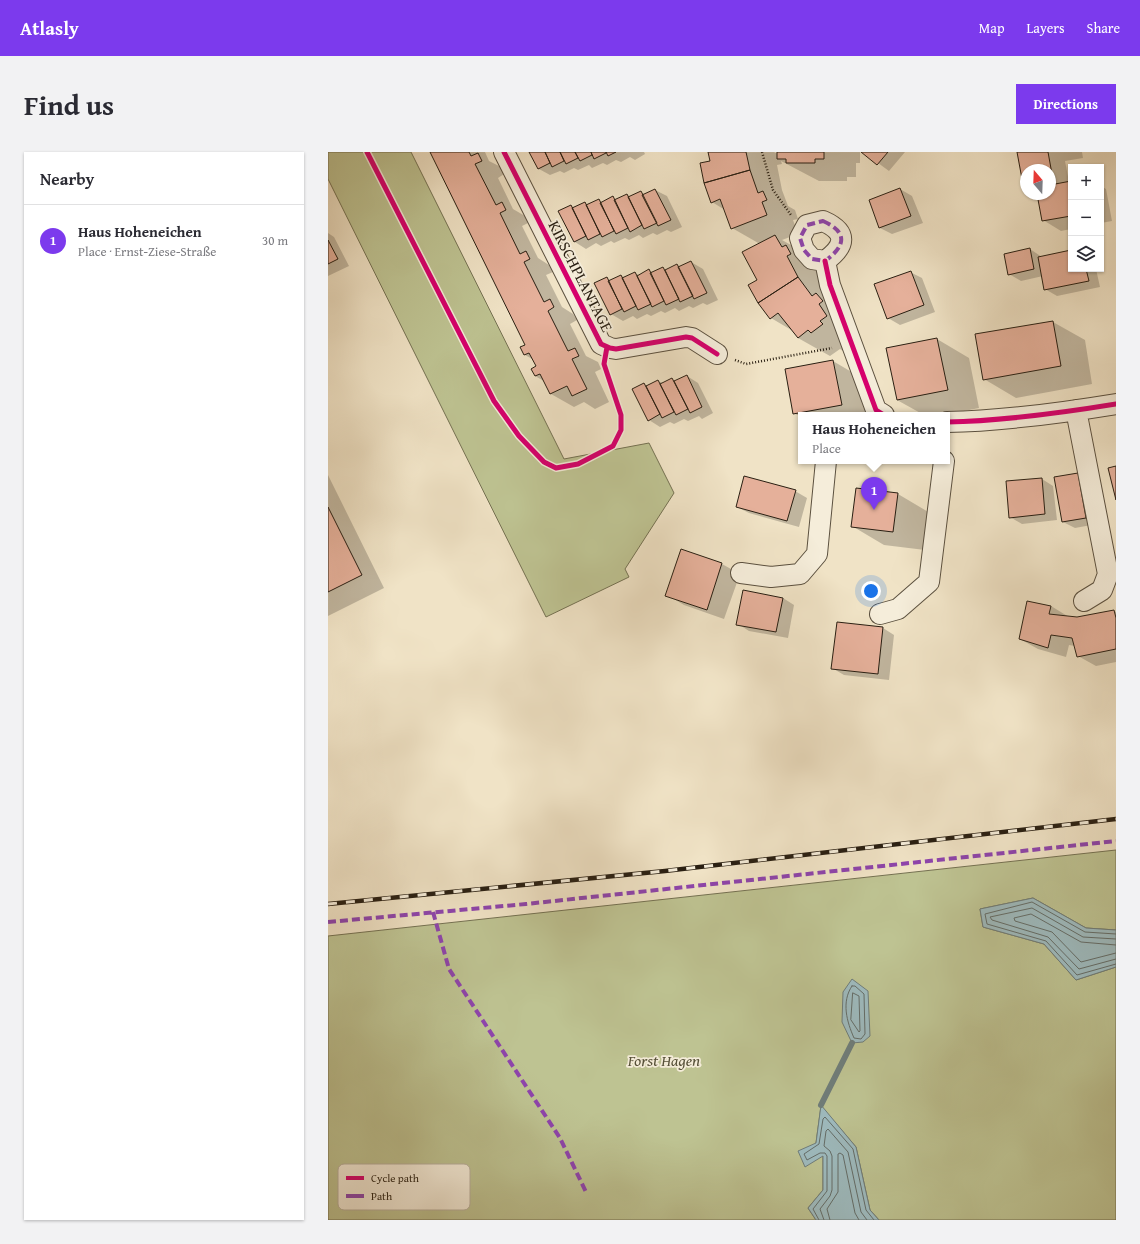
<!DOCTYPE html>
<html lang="en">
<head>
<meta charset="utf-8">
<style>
  body { margin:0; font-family:"Gentium Book Plus",serif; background:#f2f2f3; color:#2b2b33 }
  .controls { position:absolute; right:12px; top:12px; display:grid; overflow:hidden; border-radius:0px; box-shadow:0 1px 3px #0004 }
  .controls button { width:36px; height:36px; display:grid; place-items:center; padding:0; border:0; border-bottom:1px solid #e1e1e2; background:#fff; color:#2b2b33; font:20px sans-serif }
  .compass { position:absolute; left:692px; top:12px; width:36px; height:36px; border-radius:50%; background:#fff; box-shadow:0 1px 3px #0004; rotate:341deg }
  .you { position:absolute; left:543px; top:439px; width:14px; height:14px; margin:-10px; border:3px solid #fff; border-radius:50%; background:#1a73e8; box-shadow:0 0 0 6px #1a73e833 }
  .badge { display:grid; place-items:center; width:26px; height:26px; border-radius:50%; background:#7c3aed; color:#fff; font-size:13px; font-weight:700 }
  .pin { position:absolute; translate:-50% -33px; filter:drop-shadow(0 1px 2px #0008) }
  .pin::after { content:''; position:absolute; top:21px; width:14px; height:12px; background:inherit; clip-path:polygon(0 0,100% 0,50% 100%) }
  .popup { position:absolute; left:470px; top:260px; width:152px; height:52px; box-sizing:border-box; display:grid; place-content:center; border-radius:0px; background:#fff; filter:drop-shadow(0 1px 3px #0005); font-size:13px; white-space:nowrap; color:#7c7c81 }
  .popup b { font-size:15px; color:#2b2b33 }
  .popup::after { content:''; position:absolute; left:50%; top:100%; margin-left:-8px; border:8px solid transparent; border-top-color:#fff }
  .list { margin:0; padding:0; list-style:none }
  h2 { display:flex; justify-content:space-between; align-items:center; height:52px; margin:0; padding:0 16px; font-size:17px }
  h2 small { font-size:13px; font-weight:400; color:#7c7c81 }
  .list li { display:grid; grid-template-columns:26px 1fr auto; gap:12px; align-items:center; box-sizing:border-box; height:72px; padding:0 16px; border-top:1px solid #e1e1e2 }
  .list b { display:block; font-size:15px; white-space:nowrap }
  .list p { margin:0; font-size:13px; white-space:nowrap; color:#7c7c81 }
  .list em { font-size:13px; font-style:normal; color:#7c7c81 }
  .icon { flex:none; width:22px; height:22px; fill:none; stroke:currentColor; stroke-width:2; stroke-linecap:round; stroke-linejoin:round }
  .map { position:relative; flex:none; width:788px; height:1068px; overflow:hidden; border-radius:0px }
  header { display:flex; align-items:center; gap:24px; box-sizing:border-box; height:56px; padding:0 20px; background:#7c3aed; color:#fff }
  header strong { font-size:19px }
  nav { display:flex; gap:22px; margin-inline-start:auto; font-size:14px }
  .intro { display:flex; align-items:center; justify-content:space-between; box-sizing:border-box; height:96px; padding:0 24px }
  h1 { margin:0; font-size:28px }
  .button { padding:10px 18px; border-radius:0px; background:#7c3aed; color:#fff; font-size:14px; font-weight:700 }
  main { display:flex; gap:24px; padding:0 24px }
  aside { flex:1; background:#fff; border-radius:0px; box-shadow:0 1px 3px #0004 }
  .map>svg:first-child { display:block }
</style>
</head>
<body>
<header>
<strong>Atlasly</strong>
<nav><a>Map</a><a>Layers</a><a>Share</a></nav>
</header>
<div class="intro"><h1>Find us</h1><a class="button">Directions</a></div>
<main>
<aside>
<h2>Nearby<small></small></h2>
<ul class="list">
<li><span class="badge">1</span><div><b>Haus Hoheneichen</b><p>Place · Ernst-Ziese-Straße</p></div><em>30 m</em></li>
</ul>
</aside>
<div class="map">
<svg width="788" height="1068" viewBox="0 0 788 1068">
  <rect width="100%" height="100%" fill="#f0e3c6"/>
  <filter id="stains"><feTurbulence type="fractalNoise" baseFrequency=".005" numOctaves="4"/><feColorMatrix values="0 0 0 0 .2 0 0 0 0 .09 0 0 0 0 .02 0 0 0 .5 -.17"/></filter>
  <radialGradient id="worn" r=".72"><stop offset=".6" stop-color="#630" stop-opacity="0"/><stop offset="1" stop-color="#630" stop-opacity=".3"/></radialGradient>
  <path fill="#bec392" stroke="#747152" d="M0 0H83L236 307 321 291 346 341 297 417 301 425 218 465 0 27Z
    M788 698V778L758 776 705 746 652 757 655 775 716 792 748 828 788 815V1068H551L542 1058 528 995 493 954 488 991 495 1004V1038L480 1056 488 1068H0V784Z"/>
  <path fill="#9ebbbf" stroke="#6f7d7a" d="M705 746 758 776 788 778V815L748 828 716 792 655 775 652 757Z
    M524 827 540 839 542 884 535 890 524 891 514 870 515 840Z
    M493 953 528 995 542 1058 551 1068H488L480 1056 495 1038V1004L477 1015 470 999 488 991Z"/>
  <path fill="#0003" d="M103 0H157L161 9 173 15 176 22 170 26 185 57 197 64 200 71 194 74 210 106 221 113 225 120 218 123 234 155 245 162 249 168 242 172 258 204 270 210 273 217 267 220 281 250 267 257 256 250 246 255 223 242 216 229 207 224 209 214 206 208 197 203 194 196 199 194Z
    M202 0H316L317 2 307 8 302 5 293 10 288 8 279 13 275 11 264 16 261 13 250 18 246 16 236 21 232 19 222 23 211 17Z
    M381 0H446L450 2V0H532V11H528V25H519V29H491L453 9 454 12 449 13 454 38 460 54 467 58 470 67 465 68 470 82 454 88 479 102 526 168 522 171 526 190 515 199 512 197 502 204 470 186 465 179 443 166 431 150 432 92 404 76 397 58 384 50Z
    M535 0H577L561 19Z
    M690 0H754L755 6 737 9 741 30H743V77L733 79 715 68 710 42H722V18H698V29L695 27Z
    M773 34 778 37 784 69 773 71Z
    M572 37 584 44 595 71 564 82 552 76 542 49Z
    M327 38 339 44 354 75 343 80 339 78 329 83 325 81 315 86 311 83 301 88 297 86 286 91 283 89 273 94 268 91 258 97 247 90 232 59 243 54 246 56 256 51 260 53 271 48 275 51 285 46 289 48 299 43 303 45 313 40 317 43Z
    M0 81 6 85 21 114 0 124Z
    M702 97 714 105 743 99V117H768L772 135 729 144 717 137 715 124 693 129 681 122Z
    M363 110 375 117 390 148 379 153 375 151 365 156 361 154 351 159 347 156 337 161 333 159 323 164 319 162 309 167 305 164 295 169 283 162 279 127 283 129 293 124 297 126 307 121 311 123 321 118 325 121 335 116 339 118 349 113 353 115Z
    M582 120 594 126 607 160 572 173 560 166Z
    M725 170 757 188 764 232 688 246 656 227Z
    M609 187 641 206 651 256 617 263H596L569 248Z
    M505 209 537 228 544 263H473V265L466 261Z
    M359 224 370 231 385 261 374 267 371 264 360 269 356 267 346 272 342 270 332 275 321 268 316 232 320 234 330 229 335 231 344 227 348 229Z
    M750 322 762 329 769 372 747 376 735 370Z
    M0 323 56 436 0 464Z
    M714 327 725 334 729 368 694 372 682 365Z
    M528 337 570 342 602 361 597 398 556 393 524 374Z
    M467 339 479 346 471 375 421 361 409 355Z
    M354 399 394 412 412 422 396 467 356 453 339 443Z
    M455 446 466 453 460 486 421 479 410 472Z
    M700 450 723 454 741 465 749 466 786 459 788 460V510L768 514 750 504 747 494 741 493 738 505 710 497 692 487Z
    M555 476 566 483 561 528 516 523 504 516Z"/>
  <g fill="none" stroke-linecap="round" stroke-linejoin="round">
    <path stroke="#646d68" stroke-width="1" d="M788 782 757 780 704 750 657 762 659 772 718 789 749 823 788 812
      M788 787 755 785 704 756 662 765 664 768 720 785 751 817 788 807
      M788 793 753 790 703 762 686 766 687 769 724 780 753 810 788 801
      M524 834H527L536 842 537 882 533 887 526 886C519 870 513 850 524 834Z
      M525 841 531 844 532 879 531 880 523 868Z
      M491 1068 485 1057 499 1039V1004L497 1001H492L479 1008 476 1002 491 992 495 967 497 965 525 997 538 1058 546 1068
      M496 1068 492 1057 502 1044 504 1038V1004L502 999 496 994 498 979 500 977 520 1000 533 1060 539 1068
      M502 1068 499 1057 510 1040V1002L512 1001 515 1003 527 1061 531 1068"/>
    <path stroke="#6f7d7a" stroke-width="6" d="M493 953 524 891"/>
  </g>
  <path fill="#e5b09a" stroke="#291f12" d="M102 0H141L143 4 150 1 154 9 147 12 168 53 174 50 178 58 172 61 192 102 198 99 202 107 196 110 216 150 222 147 226 155 220 159 240 199 247 196 251 204 244 207 259 237 244 244 239 234 222 242 212 222 207 224 203 217 208 214 201 201 196 203 192 195 197 193Z
    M201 0H217L222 11 210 17Z
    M217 0H232L236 9 224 15Z
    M232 0H247L250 6 238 12Z
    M247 0H263L264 3 252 9Z
    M263 0H278V1L266 7Z
    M278 0H288L280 4Z
    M380 0H418L422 18 376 31 372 11 382 9Z
    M449 0H496V7H487V11H458V7H449Z
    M533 0H560L549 13Z
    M689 0H720L724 22 722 23V18H698V27H694Z
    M422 18 430 41 435 39 439 48 434 50 439 63 403 77 392 47 383 51 376 31Z
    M743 29V64L714 69 709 42H722V33Z
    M572 36 583 64 551 76 541 48Z
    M327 37 343 68 330 74 314 43Z
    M313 39 329 71 316 77 300 45Z
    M299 42 314 73 302 80 286 48Z
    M285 44 300 76 288 82 272 51Z
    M271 47 286 79 274 85 258 53Z
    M257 50 272 82 260 88 244 56Z
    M243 53 258 84 246 90 230 59Z
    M447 83 454 95 458 93 463 102 459 104 470 125 430 151 420 133 429 128 414 100Z
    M0 88 10 107 0 112Z
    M702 96 706 117 680 123 676 102Z
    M743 98V117H758L761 129 716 138 710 105Z
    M363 109 379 141 366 147 350 115Z
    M349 112 365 144 352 150 337 118Z
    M335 115 351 147 338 153 322 121Z
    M321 117 336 149 324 155 309 124Z
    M583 119 596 153 559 167 546 132Z
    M307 120 323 152 310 158 294 126Z
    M293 123 308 154 296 160 280 129Z
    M279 125 294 157 282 163 266 131Z
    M470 125 484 144 488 141 495 149 491 152 499 164 492 169 495 172 483 181 480 178 470 186 450 161 442 167 430 151Z
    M725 169 733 214 655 228 647 182Z
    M609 186 620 238 569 248 558 196Z
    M505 208 514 253 465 262 457 217Z
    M359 223 374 255 362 261 346 229Z
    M344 226 360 257 348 263 332 232Z
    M330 228 346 260 334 266 318 234Z
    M316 231 332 262 320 269 304 237Z
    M788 314V348L780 316Z
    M750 321 758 366 734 370 726 325Z
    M416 324 468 338 459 369 408 355Z
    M714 326 717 362 681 366 678 329Z
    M528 336 570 341 565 380 523 375Z
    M0 355 34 423 0 440Z
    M353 397 394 411 379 458 337 444Z
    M415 438 455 446 448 480 408 473Z
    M699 449 723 454 721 462 749 465 786 458 788 466V497L749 505 744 486 723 483 720 496 691 487Z
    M509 470 555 475 550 522 503 517Z"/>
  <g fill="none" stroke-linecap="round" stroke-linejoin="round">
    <g stroke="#5b503f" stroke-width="22">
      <path id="minor" d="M176 0 273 192 282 196 288 197 358 185 364 186 389 202
        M495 69C520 80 518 94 497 109L484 107 476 98 472 86 479 73Z
        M497 109 502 133 548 258 556 263
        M748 258 780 422 774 438 756 449
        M619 270C675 269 733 261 788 252
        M413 421 443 425 472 422 489 402 498 309
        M552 462 570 457 601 430 616 309"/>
    </g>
    <path stroke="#291f12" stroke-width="2.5" stroke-dasharray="1 2" stroke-linecap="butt" d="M434 0 445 38 463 63
      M407 208 418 212 504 196"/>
    <use href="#minor" stroke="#f5edda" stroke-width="20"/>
    <g stroke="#291f12" stroke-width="4.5">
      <path id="rail" d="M0 752 337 719 788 667"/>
    </g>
    <use href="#rail" stroke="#f5edda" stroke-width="3" stroke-dasharray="9" stroke-linecap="butt"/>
    <path stroke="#8e44ad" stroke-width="4" stroke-dasharray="8 4" stroke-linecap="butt" d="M495 69C520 80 518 94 497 109L484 107 476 98 472 86 479 73Z
      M105 760 121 817 232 986 259 1042
      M0 770 198 752 788 689"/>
    <g stroke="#f5edda" stroke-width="8">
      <path id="cycleway" d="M39 0 166 249 191 284 216 310 228 316 250 312 285 294 293 278V263L276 212 279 195
        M176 0 273 192 282 196 288 197 358 185 364 186 389 202
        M497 109 502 133 548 258 556 263
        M619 270C675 269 733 261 788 252"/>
    </g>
    <use href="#cycleway" stroke="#d6006c" stroke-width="5"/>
  </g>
  <g text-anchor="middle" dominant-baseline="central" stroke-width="3.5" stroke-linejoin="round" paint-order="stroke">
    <g font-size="16" fill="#291f12" stroke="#f5edda">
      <text transform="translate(253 124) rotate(63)">KIRSCHPLANTAGE</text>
    </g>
    <g font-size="16" font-style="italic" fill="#565038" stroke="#f5edda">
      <text x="336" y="908">Forst Hagen</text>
    </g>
  </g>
  <rect x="10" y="1012" width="132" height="46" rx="6" fill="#f5edda" stroke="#b8af9e" stroke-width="1"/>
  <rect x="18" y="1024" width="18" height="4" fill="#d6006c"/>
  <rect x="18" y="1042" width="18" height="4" fill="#8e44ad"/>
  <g font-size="11" fill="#291f12">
    <text x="43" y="1030">Cycle path</text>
    <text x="43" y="1048">Path</text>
  </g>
  <rect width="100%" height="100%" filter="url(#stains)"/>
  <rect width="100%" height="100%" fill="url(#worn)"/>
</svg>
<div class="controls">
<button>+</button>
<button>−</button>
<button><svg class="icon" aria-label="layers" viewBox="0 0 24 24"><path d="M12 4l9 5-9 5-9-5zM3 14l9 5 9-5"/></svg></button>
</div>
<svg class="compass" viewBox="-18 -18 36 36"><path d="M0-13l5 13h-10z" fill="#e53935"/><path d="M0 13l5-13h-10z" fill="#7c7c81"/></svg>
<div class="you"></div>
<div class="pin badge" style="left:546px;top:358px">1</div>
<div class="popup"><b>Haus Hoheneichen</b>Place</div>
</div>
</main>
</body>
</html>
